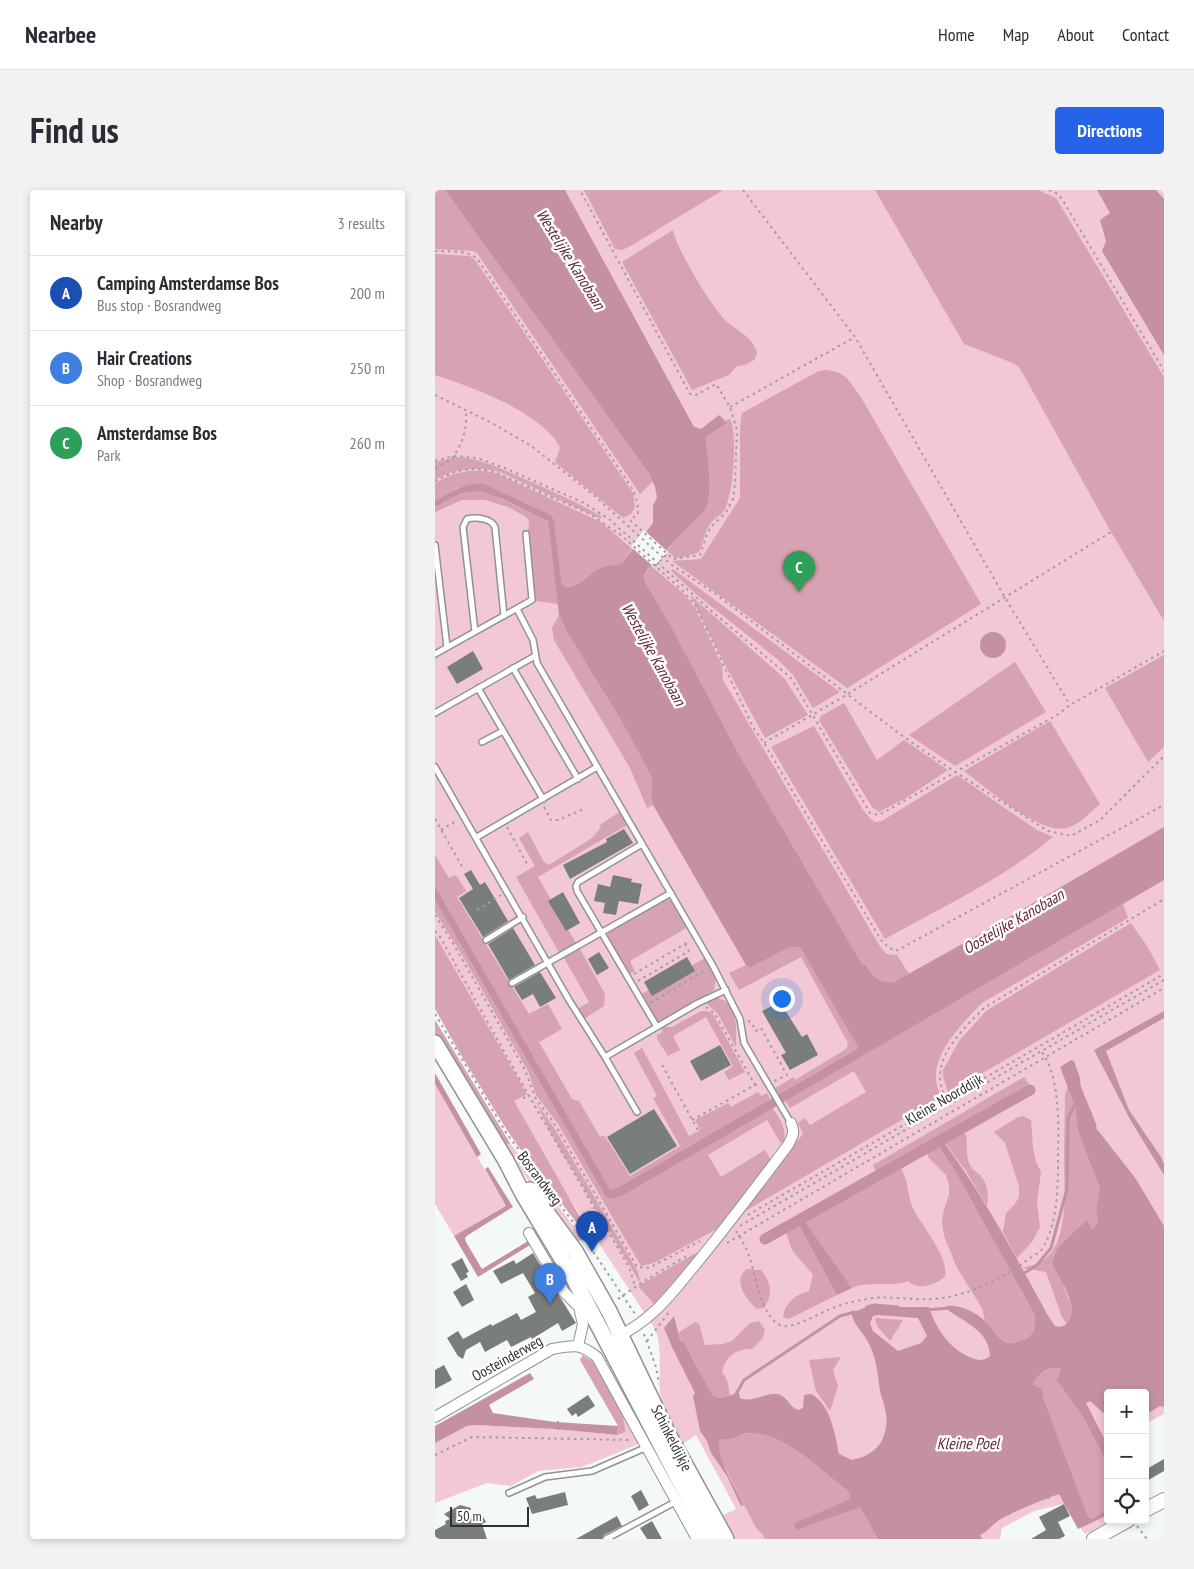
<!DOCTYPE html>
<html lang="en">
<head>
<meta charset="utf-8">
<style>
  body { margin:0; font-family:"PT Sans Narrow",sans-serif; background:#f2f2f3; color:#2b2b33 }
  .controls { position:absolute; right:15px; bottom:15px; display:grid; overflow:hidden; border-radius:5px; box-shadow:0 2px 8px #0003 }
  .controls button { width:45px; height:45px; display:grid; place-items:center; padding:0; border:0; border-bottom:1px solid #e1e1e2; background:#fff; color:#2b2b33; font:25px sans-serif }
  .scale { position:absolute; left:15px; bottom:12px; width:79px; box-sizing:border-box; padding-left:5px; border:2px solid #2f312f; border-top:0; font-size:14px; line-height:18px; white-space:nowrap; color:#2f312f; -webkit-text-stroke:4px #fff; paint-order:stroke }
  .you { position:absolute; left:346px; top:808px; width:18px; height:18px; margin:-12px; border:4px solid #fff; border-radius:50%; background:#1a73e8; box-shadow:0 0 0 8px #1a73e833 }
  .badge { display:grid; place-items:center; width:32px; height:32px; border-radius:50%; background:#2563eb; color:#fff; font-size:16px; font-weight:700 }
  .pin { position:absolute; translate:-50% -41px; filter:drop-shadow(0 1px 2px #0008) }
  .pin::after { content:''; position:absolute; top:26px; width:18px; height:15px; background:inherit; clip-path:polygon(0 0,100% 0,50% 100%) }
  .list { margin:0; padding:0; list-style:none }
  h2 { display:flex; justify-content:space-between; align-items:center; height:65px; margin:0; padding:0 20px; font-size:21px }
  h2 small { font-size:16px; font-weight:400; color:#7c7c81 }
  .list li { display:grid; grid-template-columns:32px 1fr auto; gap:15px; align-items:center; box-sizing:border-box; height:75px; padding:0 20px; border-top:1px solid #e1e1e2 }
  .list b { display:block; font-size:19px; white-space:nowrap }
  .list p { margin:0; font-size:16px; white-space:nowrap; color:#7c7c81 }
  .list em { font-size:16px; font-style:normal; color:#7c7c81 }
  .icon { flex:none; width:28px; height:28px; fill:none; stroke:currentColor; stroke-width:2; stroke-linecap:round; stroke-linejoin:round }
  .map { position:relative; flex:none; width:729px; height:1349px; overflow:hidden; border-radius:5px }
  header { display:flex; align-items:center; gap:30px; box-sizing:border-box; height:70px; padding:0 25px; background:#fff; border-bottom:1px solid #e1e1e2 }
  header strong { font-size:24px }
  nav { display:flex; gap:28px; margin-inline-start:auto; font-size:18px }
  .intro { display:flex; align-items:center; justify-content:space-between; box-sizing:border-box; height:120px; padding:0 30px }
  h1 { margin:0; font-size:35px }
  .button { padding:12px 22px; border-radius:5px; background:#2563eb; color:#fff; font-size:18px; font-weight:700 }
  main { display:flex; gap:30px; padding:0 30px }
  aside { flex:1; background:#fff; border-radius:5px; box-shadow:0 2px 8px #0003 }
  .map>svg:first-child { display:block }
</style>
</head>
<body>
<header>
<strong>Nearbee</strong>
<nav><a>Home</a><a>Map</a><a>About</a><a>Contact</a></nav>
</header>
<div class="intro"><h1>Find us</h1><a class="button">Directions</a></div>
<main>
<aside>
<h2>Nearby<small>3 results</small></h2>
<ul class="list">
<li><span class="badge" style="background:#1a4fb4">A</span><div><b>Camping Amsterdamse Bos</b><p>Bus stop · Bosrandweg</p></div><em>200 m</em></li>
<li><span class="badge" style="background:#3f7fe0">B</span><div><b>Hair Creations</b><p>Shop · Bosrandweg</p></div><em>250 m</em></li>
<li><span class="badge" style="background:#2e9e5b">C</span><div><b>Amsterdamse Bos</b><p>Park</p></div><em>260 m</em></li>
</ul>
</aside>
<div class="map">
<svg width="729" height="1349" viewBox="0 0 729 1349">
  <rect width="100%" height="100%" fill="#f4f9f5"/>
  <path fill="#f1c8d3" d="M0 0H729V1224L710 1234V1203H673V1330H676L650 1344 628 1314 599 1321 567 1338 565 1349H292L280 1329 301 1319 261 1245 245 1256C240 1248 226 1214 225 1205 223 1184 228 1159 220 1139L0 803Z
    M0 894 71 1016 19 1046 0 1014Z
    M75 953 141 1039 148 1050 142 1051C114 1023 92 989 70 956Z
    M187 1221 199 1239 204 1254 147 1277 103 1281 76 1296 52 1293 0 1313V1253L32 1236 40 1235 120 1239 182 1245Z"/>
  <path fill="#d7a2b1" d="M0 0H10L215 285 218 291 205 304 42 63 38 61 0 59Z
    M149 0H288L194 57 187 60 180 59Z
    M440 0H603L621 8 729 187V431L676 342 587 182 583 176 575 172 529 154Z
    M238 40C241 58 277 118 291 131 302 141 320 148 322 164L319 170 310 175 302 176 294 185 257 200 187 72Z
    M0 64 35 66 40 70 198 303 200 317 196 324 188 328 120 272 125 258C120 246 109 238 99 230 67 208 36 197 0 185Z
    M391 180 403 182 412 188 427 209 546 414 412 498 237 371 266 369 305 308V237L307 223 384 181Z
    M295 229C303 245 298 300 291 317 287 326 278 328 274 336 269 344 268 354 264 362L253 366 240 368 232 360 270 320C279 303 272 267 271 247L291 234 290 231Z
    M22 267C44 268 64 278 85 287 112 299 140 311 166 326V329L65 282C42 276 21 278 0 290V272Z
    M34 281H51L63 284 166 332 197 359 188 372 184 375 166 377 141 395 131 397 127 394 119 330 116 325 50 294 22 298 0 311V293L18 284Z
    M42 300 49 301 113 331 123 414 101 411 93 343 94 331 91 327 73 317 50 310H27L0 322V317L27 303Z
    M216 376 250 405 260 418 287 475 288 490 446 758 452 764 462 765 474 784C453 796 444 798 431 775L427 774 302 561 236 436 210 392 209 385Z
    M238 379 261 396 405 502 378 518 358 485 342 469 262 405 236 381Z
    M255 405 349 488 373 525 330 548 288 471Z
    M124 425 132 442 187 532 217 588C218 598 214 605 218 615L212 618 195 578 119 450 117 438Z
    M729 465V557L713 572 670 498Z
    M580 472 611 522 520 576 474 545Z
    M409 513 442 570 469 550 513 580 471 608 444 622 437 617 384 530 386 526Z
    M615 531 665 614C655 622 644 636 631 638 604 644 550 597 529 581Z
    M379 536 428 620 435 628 440 632 447 631 522 585 602 640 618 647C568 689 507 717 450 749L336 557Z
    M186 621 194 634 103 687 142 755 125 764 81 687 100 676 84 648 93 642 109 672 114 675 157 648 164 640 166 634Z
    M0 665 14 688 21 685 31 701 22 707 94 824 113 814 127 839 104 852 137 909 144 911 165 947 169 945 195 986 245 956 218 908 222 906 199 863 207 858 254 946 265 940 260 930 293 913 296 917 323 902 326 906 332 903 335 909 182 998 175 999 0 696Z
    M0 710 169 1004 179 1009 187 1006 337 917C344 928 353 939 348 953L345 952 332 930 273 965 286 987 330 960 336 970 284 1038 219 1073 206 1076 123 934 101 905 94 883 26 763 0 722Z
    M229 710H237L253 737 195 771 200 781 193 785 173 749V743Z
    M688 714 693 728 547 813C530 830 499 862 501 888 501 895 504 901 506 907L305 1024 368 944 363 933 370 928 375 935 431 902 419 881 355 918 350 910Z
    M696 733 712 756 725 780 513 903 508 886V880L524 851 551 821Z
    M0 745 92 904 79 911 149 1034 144 1036 83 956 70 937 26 865 0 819Z
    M355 757H364L368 760 423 857 422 859 344 904 340 898 359 887 360 890 411 859 413 856 412 851 366 767 304 800 294 783 311 775 315 778Z
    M145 759 170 804 169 816 149 829 143 819 154 812 129 768Z
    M270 768 281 789 279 800 226 831H221L205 805Z
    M282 808C304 812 301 839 301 857L283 824 273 815 272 812Z
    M266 821H272L278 824 310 882 294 890 289 882 298 876 271 827 238 846 245 860 233 866 222 849V845L228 842 226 839 230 837H237Z
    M0 830 75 953 70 956 0 843Z
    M589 887 594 894 520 938 531 945C533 955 530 968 536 977 538 980 542 982 545 985 553 994 554 1004 552 1016L531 981 506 947 500 950 520 981 600 1125 601 1134 596 1145 587 1151 574 1153 567 1151 550 1131 547 1118 522 1078 509 1046 507 1032 509 1019 514 1005V995L511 985 493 967V954L461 973C474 985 471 1000 477 1016 486 1037 514 1064 510 1087 500 1095 483 1101 473 1091 455 1098 436 1090 417 1098L367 1027 442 983 438 975Z
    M633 895 640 916 643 941 665 999 661 1019 663 1033 657 1039 652 1031 623 1057C625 1069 626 1081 628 1093 631 1108 643 1119 632 1134L627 1127 611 1082 587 1078C598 1075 606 1074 614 1065 634 1045 629 991 629 964 629 945 630 925 630 906Z
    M101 912 120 939 203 1082 205 1091H204L115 942Z
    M588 926 596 930 598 958 601 972 606 982 602 1013 605 1037 597 1052 582 1068 568 1042 571 1023 580 1014 584 1007V996L570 953 559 942 583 927Z
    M361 1030 402 1105 354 1129 348 1127C350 1112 360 1105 374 1101L378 1085 357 1060 349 1037Z
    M264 1062 219 1114 203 1096 259 1064Z
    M312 1079 326 1080C337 1093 338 1104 329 1118L322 1119C312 1110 296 1090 312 1079Z
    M440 1128 468 1130 455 1151 442 1136Z
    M324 1131 330 1140 328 1148 317 1159C302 1158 290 1166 287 1182L292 1190 295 1205 285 1208 278 1206C271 1193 264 1180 257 1167 252 1158 246 1153 243 1143L260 1132 264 1134 270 1155 288 1154 297 1151 315 1133Z
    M148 1165C152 1168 158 1171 161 1175 173 1190 191 1223 190 1242L182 1245 183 1236 145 1170Z
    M406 1167 398 1180 403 1196 395 1221 381 1201 374 1170Z
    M619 1176 627 1178 632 1202 647 1225 673 1275V1319L657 1329 653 1328 609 1210 607 1199 598 1196C602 1185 609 1181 619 1176Z
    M316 1243C321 1243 326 1243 331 1244 361 1252 390 1284 414 1302L415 1309 359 1333 425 1317 443 1349H330L327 1344 321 1338 287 1271 283 1256 285 1250 295 1249 304 1245Z"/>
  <path fill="#c591a1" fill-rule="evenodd" d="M10 0H130L259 237 266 239 284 225 292 233 271 247C272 267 279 303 270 320L212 380 209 385 210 392 236 436 302 561 427 774 431 775C438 787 444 794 459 792L545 744 729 637V690L187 1006 178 1009 173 1008 169 1004 0 710V696L175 999 182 998 422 859 423 857 367 760 364 757H355L315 778 311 775 218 615C214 605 218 598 217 588L187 532 132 442 124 425 113 331 65 308 45 301 27 303 0 317V311C17 301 30 292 50 294L116 325 119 330 127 394 131 397C145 397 153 384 165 378 172 374 181 377 188 372L218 333V316L222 307 220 297 215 285Z
    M662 0H721L729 9V165L667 61 671 51 665 30 675 23Z
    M545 455a13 13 0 1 1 26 0a13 13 0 1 1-26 0Z
    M729 821V828L671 861 694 920 726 967 729 974V985L696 931 659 860Z
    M636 870 639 871 645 888 647 920 701 989 729 1036V1217L725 1216 710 1225V1203H673V1227L655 1211 651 1213 673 1256V1275L647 1225 622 1190 626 1178C613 1175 603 1184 598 1195L607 1199 609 1210 653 1327 657 1329 673 1319V1325L643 1339 624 1304C604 1311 585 1319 566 1329 558 1333 554 1341 545 1345L547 1349H443L425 1317 361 1340 359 1333 415 1309 414 1302C388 1282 349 1241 315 1243 307 1243 303 1247 296 1249 292 1250 289 1249 285 1250 279 1265 302 1300 309 1315L306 1316 292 1286 276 1263 272 1251 265 1241 258 1206 260 1203 237 1157 229 1138 239 1126 245 1150 249 1153 278 1206 285 1208 304 1203 305 1208C318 1213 328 1203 341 1204 352 1205 354 1217 363 1220L368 1218 369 1205 376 1204C396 1214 400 1245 404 1264L417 1270C423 1268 430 1267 435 1263 450 1255 454 1234 450 1219 449 1212 446 1207 445 1201 443 1185 441 1166 433 1152 427 1140 421 1139 416 1123L434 1116 443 1115 457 1117H494C501 1140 517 1162 540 1169 546 1171 550 1170 555 1166 554 1139 527 1132 509 1117 522 1112 542 1123 551 1132 557 1138 562 1148 570 1152 574 1154 576 1153 581 1152 596 1150 602 1140 600 1125L520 981 500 950 505 947C547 1003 579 1063 612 1124L620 1136 625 1137 630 1135C648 1121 624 1088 617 1073L623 1057 652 1030 657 1039 663 1033 661 1019 665 999 643 941 640 916 625 877ZM443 1125 483 1128 492 1146 486 1153 463 1161 438 1141 435 1133 438 1126Z
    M0 883 46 964 42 967 0 894Z
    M53 977 78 1017 33 1045 30 1048 31 1052 47 1079 93 1051 95 1055 43 1087 19 1046 71 1016 50 979Z
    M367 1027 417 1098 402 1105 361 1030Z
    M95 1183 99 1189 54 1215 58 1223 120 1232 183 1236 182 1245 120 1239 40 1235 32 1236 0 1253V1236Z"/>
  <path fill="#f4f9f5" d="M209 340 233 362 219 377 196 357Z"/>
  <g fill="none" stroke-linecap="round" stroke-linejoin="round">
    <path stroke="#c591a1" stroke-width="3" d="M586 1085 602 1075 616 1058 632 999 633 929 640 914
      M432 1117 439 1115 463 1117
      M491 1120 515 1118
      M300 1206 309 1190 405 1126 419 1122"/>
    <path stroke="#c591a1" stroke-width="11" d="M641 899 656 936
      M330 1049 595 900"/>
  </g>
  <path fill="#7a7e7a" d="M38 461 48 479 22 494 12 477Z
    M189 639 198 653 135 689 128 675 172 652 171 649Z
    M36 680 45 695 50 692 73 731 48 747 24 708 38 699 29 684Z
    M178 685 197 689 196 692 207 694 203 714 184 711 181 725 168 723 170 713 159 711 163 694 175 697Z
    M128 702 145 733 131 741 113 711Z
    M78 738 100 775 74 790 53 754Z
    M164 762 174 778 162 785 153 769Z
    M252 767 260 781 217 806 209 792Z
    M105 782 121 808 105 817 98 804 87 810 79 797Z
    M345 812 367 847 372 844 383 865 355 880 346 865 351 863 327 821Z
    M285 855 296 875 266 891 255 871Z
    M219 919 242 956 195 984 172 947Z
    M98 1063 141 1133 127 1141 123 1133 97 1149 96 1147 76 1157 72 1150 50 1162 45 1152 31 1160 28 1169 23 1166 12 1148 23 1141 28 1149 56 1134 57 1136 82 1123 86 1130 101 1122 93 1107 100 1103 88 1083 66 1094 58 1081 79 1070 81 1074Z
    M27 1068 34 1082 31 1083 33 1087 26 1091 16 1074Z
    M31 1094 39 1110 27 1117 18 1102Z
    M9 1175 17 1190 0 1199V1180Z
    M153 1205 160 1216 143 1227 141 1223 137 1226 132 1219Z
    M729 1269V1281L710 1292V1280Z
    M206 1300 214 1315 204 1321 196 1306Z
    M130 1302 133 1315 97 1324 91 1308 100 1305 102 1309Z
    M629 1314 635 1326 623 1332 630 1346 624 1349H596L611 1340 604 1327Z
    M25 1315 36 1318 32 1330 46 1323 51 1332 47 1334 52 1349H0V1340L11 1334 10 1331 15 1329 9 1324Z
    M182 1326 187 1336 169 1345 167 1349H141Z
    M217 1331 227 1349H212L205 1338Z"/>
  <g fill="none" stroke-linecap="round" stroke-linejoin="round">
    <g stroke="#909491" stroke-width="8">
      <path id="lane" d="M0 355 12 457
        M82 419 98 450 102 473 278 776 305 829 309 853 356 933
        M40 442 28 337 32 329C41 327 56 328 60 337L69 426
        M0 464 97 410 91 344
        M78 478 143 589
        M43 498 108 609
        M0 523 100 466
        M47 552 68 541
        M0 577 134 810 170 867 263 813 291 800
        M42 647 162 577
        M207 654 143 692 141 696 142 701 222 837
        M51 750 88 727
        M77 793 236 703
        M170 867 202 922
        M74 1303 110 1287 157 1281 212 1257
        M171 1349 242 1311"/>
    </g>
    <g stroke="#909491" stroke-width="12">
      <path id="street" d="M94 1043 129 1102 144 1117 148 1134 143 1156
        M180 1148C218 1130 235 1105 261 1074 293 1035 323 995 353 955 358 946 360 942 356 933
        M0 1227 117 1159C138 1155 145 1153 162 1167L262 1349"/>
    </g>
    <g stroke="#909491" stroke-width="16">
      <path id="secondary" d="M710 1320 729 1310
        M659 1349 693 1330"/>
    </g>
    <g stroke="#909491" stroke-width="18">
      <path id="primary" d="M0 853 70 969 88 1004 139 1089 275 1349
        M95 1000 140 1061 174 1121 232 1242 291 1349"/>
    </g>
    <path stroke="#9da09d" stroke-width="2" stroke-dasharray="2.5 4" stroke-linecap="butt" d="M308 0 420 147 569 406 635 515
      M614 0 620 2 627 9 729 181
      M0 61C14 62 34 59 43 70L195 295C201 305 203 313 203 324L195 330 238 369 265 365 272 344 276 337 291 322 298 309 300 293 302 240 295 217 281 194 261 205 255 204 145 0
      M0 205 57 233 95 255 161 307 234 373 282 405 466 545 520 582 613 641 636 646 665 630 729 566
      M295 217 420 147
      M0 271 18 266 42 268 72 279 149 313 174 329 273 418 356 488 435 623 444 625 622 525 635 515 729 461
      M0 278C5 275 14 272 17 268 28 254 32 238 31 222
      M0 291 19 282 35 279 51 280 62 283 155 324 187 346 248 401 260 415 318 537 329 553 446 750 454 758 461 761 729 615
      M220 376 232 364
      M329 553 413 504 676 342
      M109 617 116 630H123L151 618
      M0 629 28 678
      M72 637 93 676
      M6 640 21 631
      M42 720 66 705
      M0 725 19 755 90 880 100 907 121 936 202 1077 214 1078 265 1051
      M0 741 4 745 94 906 194 1077 200 1096
      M199 784 255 751
      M203 791 254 761 250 754
      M216 813 272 779
      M271 817 280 824 320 895
      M0 824 72 944 141 1036 200 1124
      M313 831 316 832 321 841 326 838 352 885 339 891
      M227 875 264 942
      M88 908 94 906
      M515 914C487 877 524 843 549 818L729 709
      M257 930 320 895 325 894
      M313 1025 729 784
      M305 1036 729 790
      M301 1041C307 1050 313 1061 316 1072 321 1089 327 1127 345 1135 357 1141 385 1122 398 1118 407 1114 417 1112 427 1110 450 1104 475 1111 499 1109 534 1106 567 1089 595 1068 600 1065 607 1061 609 1056 624 1028 623 990 623 960 624 932 624 883 606 861
      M292 1053 729 798
      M183 1109 209 1091 255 1064
      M209 1144 221 1177 224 1194
      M212 1151 235 1121
      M123 1240V1230
      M0 1265 37 1247 196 1250
      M610 1302 614 1309
      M570 1317 575 1326
      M702 1336 712 1349"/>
    <use href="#lane" stroke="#fff" stroke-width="5"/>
    <use href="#street" stroke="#fff" stroke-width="10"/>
    <use href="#secondary" stroke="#fff" stroke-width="14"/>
    <use href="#primary" stroke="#fff" stroke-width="15"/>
  </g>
  <g text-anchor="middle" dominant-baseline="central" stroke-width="5" stroke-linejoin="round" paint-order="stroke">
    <g font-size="15" fill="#2f312f" stroke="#fff">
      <text transform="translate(509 909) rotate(-30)">Kleine Noorddijk</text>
      <text transform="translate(105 988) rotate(53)">Bosrandweg</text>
      <text transform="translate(72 1168) rotate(-29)">Oosteinderweg</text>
      <text transform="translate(237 1248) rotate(63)">Schinkeldijkje</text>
    </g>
    <g font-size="16" font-style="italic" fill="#65253d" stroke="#fff">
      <text transform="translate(136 69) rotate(58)">Westelijke Kanobaan</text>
      <text transform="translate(219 464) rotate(61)">Westelijke Kanobaan</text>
      <text transform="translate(578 731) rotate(-30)">Oostelijke Kanobaan</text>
      <text x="533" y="1253">Kleine Poel</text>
    </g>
  </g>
</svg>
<div class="controls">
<button>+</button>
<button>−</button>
<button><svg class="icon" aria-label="locate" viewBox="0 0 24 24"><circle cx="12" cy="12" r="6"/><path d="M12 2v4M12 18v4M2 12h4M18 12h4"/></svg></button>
</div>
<div class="scale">50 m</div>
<div class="you"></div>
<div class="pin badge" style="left:157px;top:1062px;background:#1a4fb4">A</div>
<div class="pin badge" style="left:115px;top:1114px;background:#3f7fe0">B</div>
<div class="pin badge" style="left:364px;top:402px;background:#2e9e5b">C</div>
</div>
</main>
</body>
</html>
